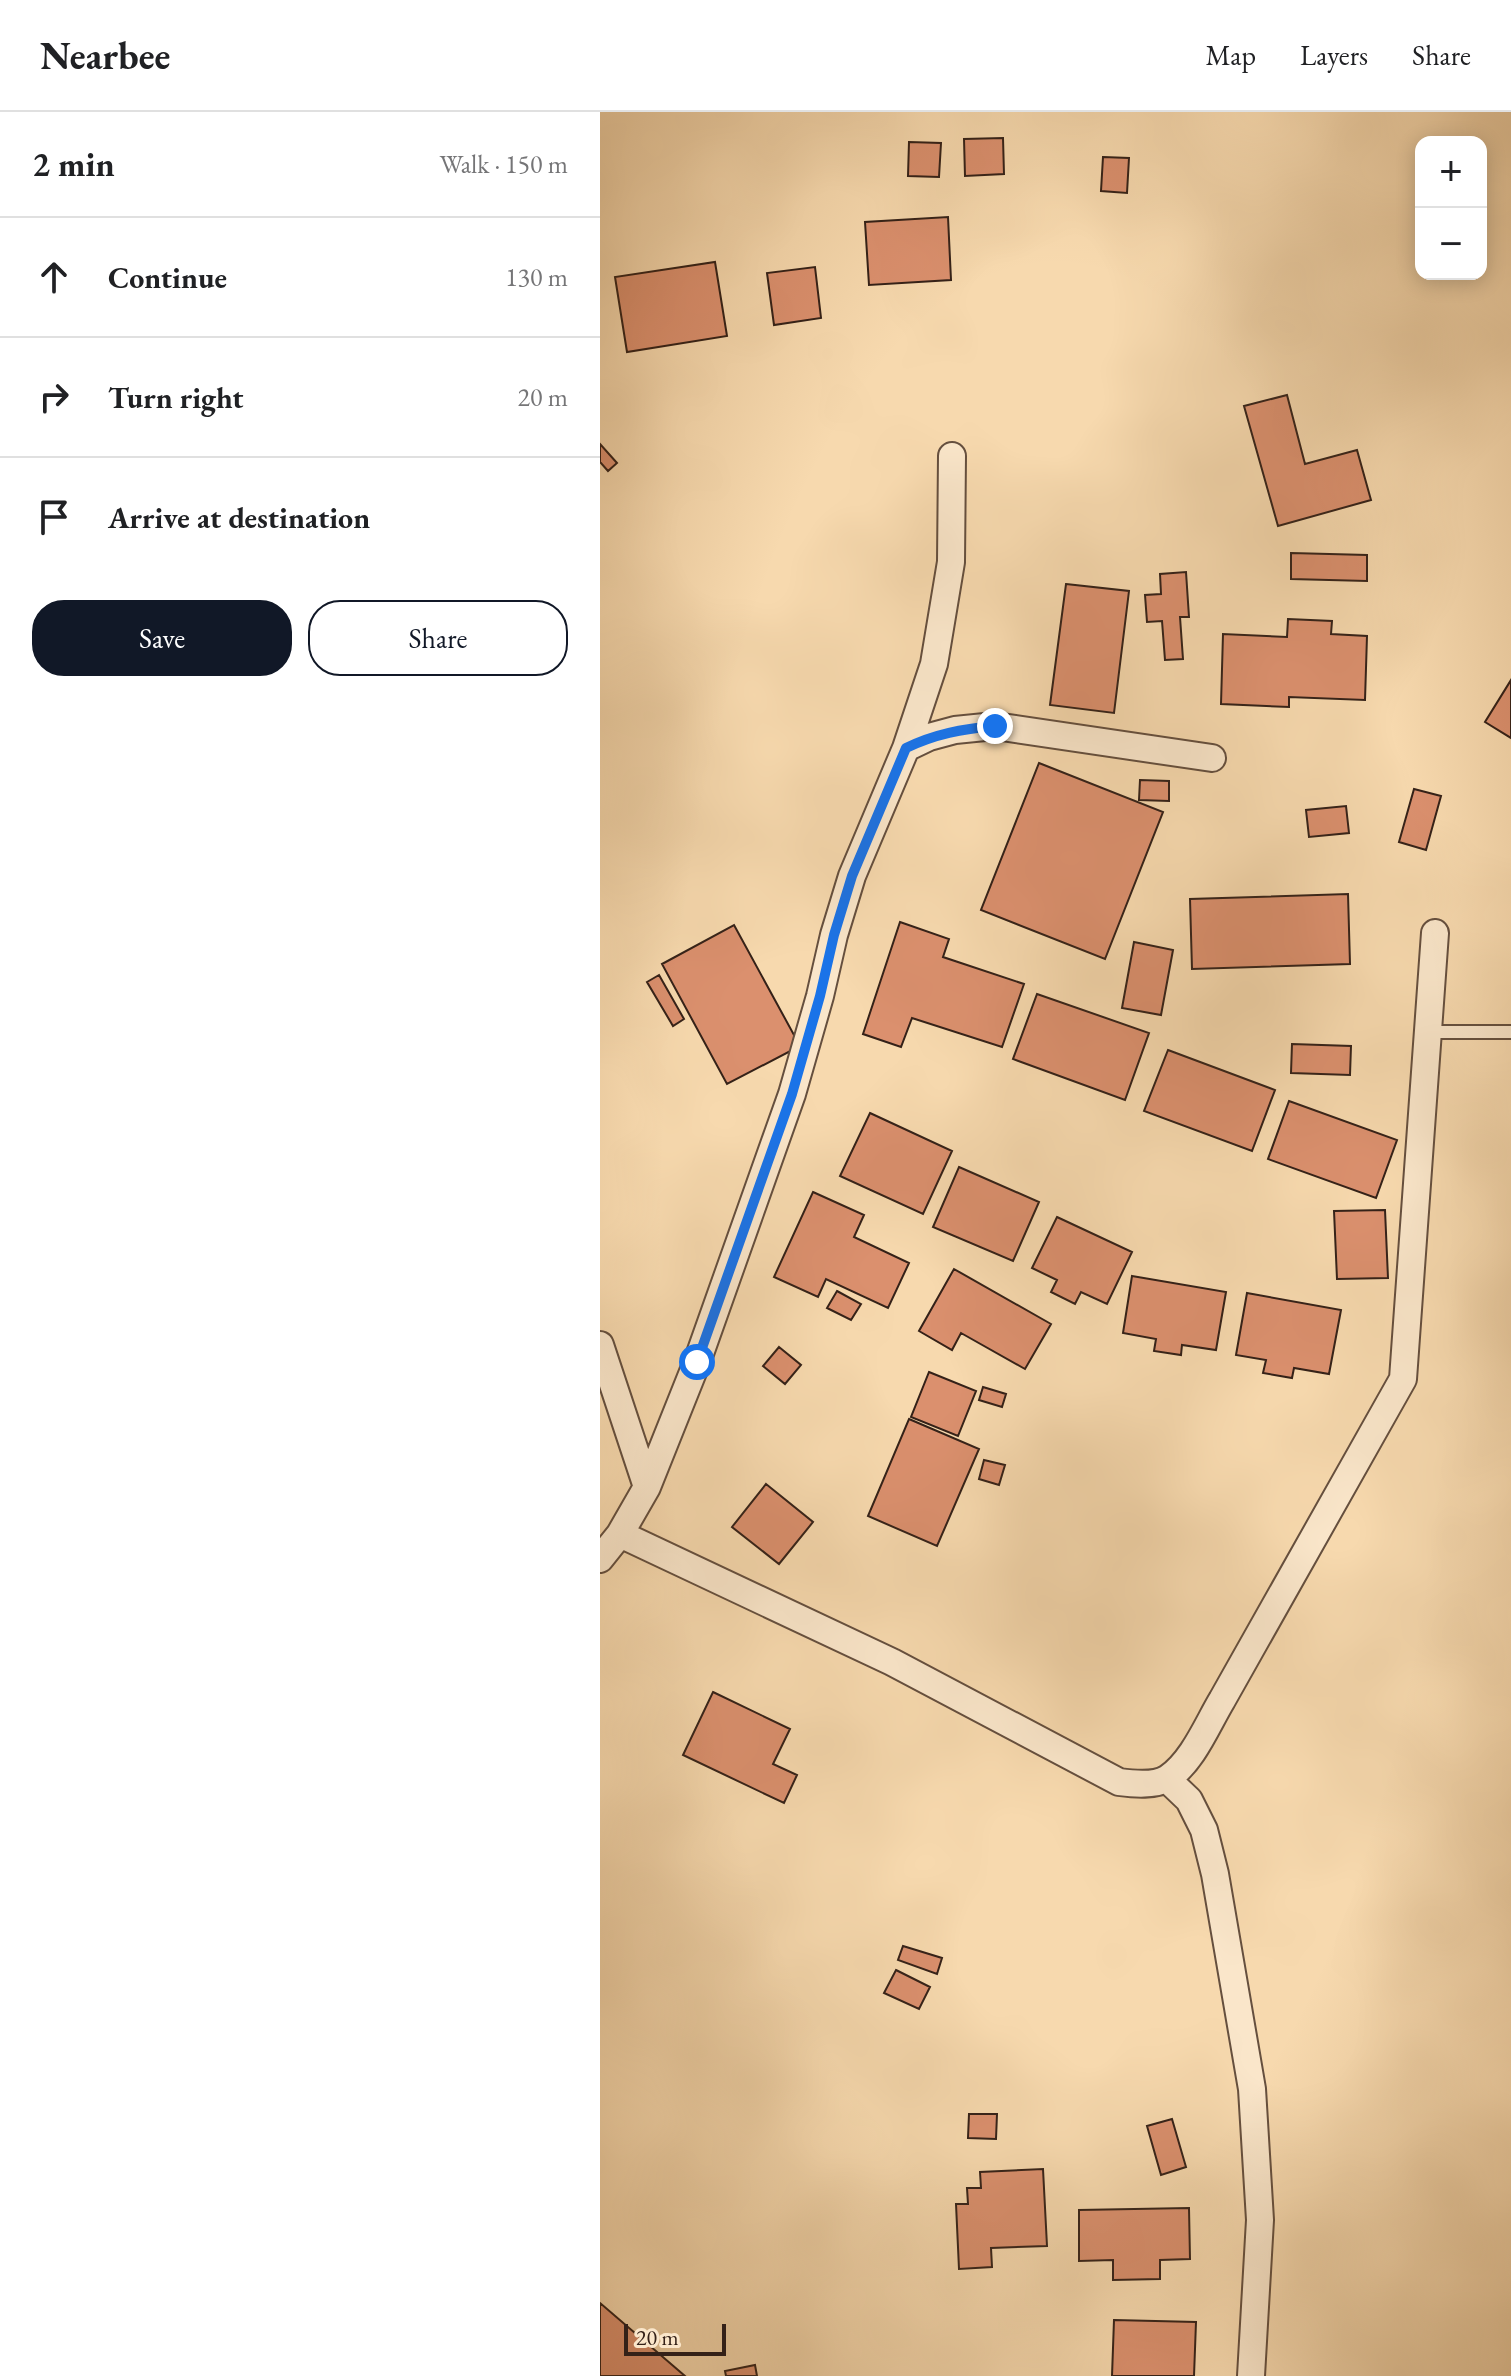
<!DOCTYPE html>
<html lang="en">
<head>
<meta charset="utf-8">
<style>
  body { margin:0; font-family:"EB Garamond",serif; background:#f6f6f6; color:#202124 }
  .controls { position:absolute; right:24px; top:24px; display:grid; overflow:hidden; border-radius:16px; box-shadow:0 4px 20px #0003 }
  .controls button { width:72px; height:72px; display:grid; place-items:center; padding:0; border:0; border-bottom:2px solid #e0e0e0; background:#fff; color:#202124; font:40px sans-serif }
  .scale { position:absolute; left:24px; bottom:20px; width:102px; box-sizing:border-box; padding-left:8px; border:4px solid #342118; border-top:0; font-size:22px; line-height:28px; white-space:nowrap; color:#342118; -webkit-text-stroke:6px #fae6ca; paint-order:stroke }
  .stop { position:absolute; width:24px; height:24px; margin:-18px; border:6px solid #1a73e8; border-radius:50%; background:#fff }
  .stop.end { background:#1a73e8; border-color:#fff; box-shadow:0 2px 8px #0008 }
  .list { margin:0; padding:0; list-style:none }
  h2 { display:flex; justify-content:space-between; align-items:center; height:104px; margin:0; padding:0 32px; font-size:34px }
  h2 small { font-size:26px; font-weight:400; color:#757577 }
  .list li { display:grid; grid-template-columns:52px 1fr auto; gap:24px; align-items:center; box-sizing:border-box; height:120px; padding:0 32px; border-top:2px solid #e0e0e0 }
  .list b { display:block; font-size:30px; white-space:nowrap }
  .list em { font-size:26px; font-style:normal; color:#757577 }
  .actions { display:flex; gap:16px; padding:24px 32px }
  .actions a { flex:1; padding:18px 0; border:2px solid #111827; border-radius:32px; text-align:center; font-size:28px; color:#111827 }
  .actions .main { background:#111827; color:#fff }
  .icon { flex:none; width:44px; height:44px; fill:none; stroke:currentColor; stroke-width:2; stroke-linecap:round; stroke-linejoin:round }
  .map { position:relative; flex:none; width:911px; height:2264px; overflow:hidden }
  header { display:flex; align-items:center; gap:48px; box-sizing:border-box; height:112px; padding:0 40px; background:#fff; border-bottom:2px solid #e0e0e0 }
  header strong { font-size:38px }
  nav { display:flex; gap:44px; margin-inline-start:auto; font-size:28px }
  main { display:flex }
  aside { flex:1; background:#fff }
  .map>svg:first-child { display:block }
</style>
</head>
<body>
<header>
<strong>Nearbee</strong>
<nav><a>Map</a><a>Layers</a><a>Share</a></nav>
</header>
<main>
<aside>
<h2>2 min<small>Walk · 150 m</small></h2>
<ul class="list">
<li><svg class="icon" aria-label="ahead" viewBox="0 0 24 24"><path d="M12 20V5M6 11l6-6 6 6"/></svg><div><b>Continue</b></div><em>130 m</em></li>
<li><svg class="icon" aria-label="right" viewBox="0 0 24 24"><path d="M7 20v-9h11M14 6l5 5-5 5"/></svg><div><b>Turn right</b></div><em>20 m</em></li>
<li><svg class="icon" aria-label="arrive" viewBox="0 0 24 24"><path d="M6 21V4h12l-3 4 3 4H6"/></svg><div><b>Arrive at destination</b></div></li>
</ul>
<div class="actions"><a class="main">Save</a><a>Share</a></div>
</aside>
<div class="map">
<svg width="911" height="2264" viewBox="0 0 911 2264">
  <rect width="100%" height="100%" fill="#f7d9ae"/>
  <filter id="stains"><feTurbulence type="fractalNoise" baseFrequency=".0025" numOctaves="4"/><feColorMatrix values="0 0 0 0 .2 0 0 0 0 .09 0 0 0 0 .02 0 0 0 .5 -.17"/></filter>
  <radialGradient id="worn" r=".72"><stop offset=".6" stop-color="#630" stop-opacity="0"/><stop offset="1" stop-color="#630" stop-opacity=".3"/></radialGradient>
  <path fill="#db906e" stroke="#342118" stroke-width="2" d="M403 26 404 62 365 64 364 27Z
    M309 30 341 31 339 65 308 64Z
    M503 45 529 46 527 81 501 79Z
    M348 105 351 168 269 173 265 110Z
    M115 150 127 224 27 240 15 165Z
    M215 155 221 206 174 213 167 161Z
    M687 283 705 352 757 338 771 388 678 414 644 294Z
    M0 332 17 351 8 359 0 350Z
    M691 441 767 443V469L691 467Z
    M586 460 589 505H580L583 547 565 548 562 509 547 510 545 483 561 482 560 462Z
    M466 472 529 479 514 601 450 593Z
    M688 507 732 509 731 522 767 524 765 588 689 585V595L621 592 623 522 687 525Z
    M911 568V626L885 610Z
    M439 651 563 700 505 847 381 798Z
    M540 668 569 669V689L539 688Z
    M814 677 841 684 826 738 799 730Z
    M746 694 749 721 709 725 706 698Z
    M748 782 750 852 592 857 590 787Z
    M300 810 349 827 343 845 424 872 402 935 312 906 301 935 263 922Z
    M134 813 200 934 127 972 62 852Z
    M534 830 573 838 561 903 522 896Z
    M59 863 84 907 73 914 47 870Z
    M437 882 549 921 525 988 413 947Z
    M692 932 751 934 750 963 691 961Z
    M568 938 675 978 652 1039 544 999Z
    M689 989 797 1028 776 1086 668 1047Z
    M270 1001 352 1039 323 1102 240 1064Z
    M359 1055 439 1090 413 1149 333 1115Z
    M213 1080 264 1103 254 1125 309 1151 288 1196 226 1167 218 1185 174 1165Z
    M785 1098 788 1166 737 1167 734 1099Z
    M457 1105 532 1140 507 1192 481 1180 475 1192 451 1180 457 1168 432 1156Z
    M354 1157 451 1212 425 1257 361 1221 352 1238 319 1219Z
    M532 1164 626 1180 616 1238 582 1233 581 1243 554 1239 556 1227 523 1221Z
    M237 1179 261 1192 251 1208 227 1196Z
    M647 1181 741 1198 729 1262 694 1256 692 1266 663 1261 666 1248 636 1243Z
    M179 1235 201 1253 185 1272 163 1254Z
    M329 1260 376 1279 358 1324 311 1305Z
    M383 1275 406 1282 402 1295 379 1288Z
    M309 1307 379 1337 337 1434 268 1404Z
    M384 1348 405 1353 399 1373 379 1367Z
    M166 1372 213 1410 179 1452 132 1415Z
    M113 1580 190 1617 173 1652 197 1663 184 1691 83 1643Z
    M303 1834 342 1846 337 1862 298 1848Z
    M296 1858 330 1875 319 1897 284 1881Z
    M369 2002H397L396 2027 368 2026Z
    M572 2007 586 2055 561 2063 547 2014Z
    M443 2057 447 2134 391 2136 392 2155 359 2157 356 2092H368L367 2076H381L380 2060Z
    M589 2096 590 2147 560 2148V2167L513 2168V2148L479 2149V2098Z
    M0 2191 85 2264H0Z
    M514 2208 596 2210 594 2264H512Z
    M155 2253 157 2264H126L125 2259Z"/>
  <g fill="none" stroke-linecap="round" stroke-linejoin="round">
    <g stroke="#654f3e" stroke-width="16">
      <path id="lane" d="M828 920H911"/>
    </g>
    <g stroke="#654f3e" stroke-width="30">
      <path id="street" d="M306 636 329 625 355 618 395 614 612 646
        M0 1233 47 1375
        M20 1422 292 1550 519 1670C534 1672 556 1674 568 1666 593 1649 607 1613 622 1588L803 1267 835 821
        M0 1447 20 1422 47 1375 97 1250 192 982 220 884 234 823 252 764 306 636 334 552 351 450 352 344
        M567 1667 589 1688 604 1718 615 1762 652 1977 660 2108 651 2264"/>
    </g>
    <use href="#lane" stroke="#fae6ca" stroke-width="12"/>
    <use href="#street" stroke="#fae6ca" stroke-width="26"/>
  </g>
  <g fill="none" stroke-linecap="round" stroke-linejoin="round">
    <path stroke="#1a73e8" stroke-width="10" d="M97 1250 192 982 220 884 234 823 252 764 306 636C335 622 362 617 395 614"/>
  </g>
  <rect width="100%" height="100%" filter="url(#stains)"/>
  <rect width="100%" height="100%" fill="url(#worn)"/>
</svg>
<div class="controls">
<button>+</button>
<button>−</button>
</div>
<div class="scale">20 m</div>
<div class="stop" style="left:97px;top:1250px"></div>
<div class="stop end" style="left:395px;top:614px"></div>
</div>
</main>
</body>
</html>
